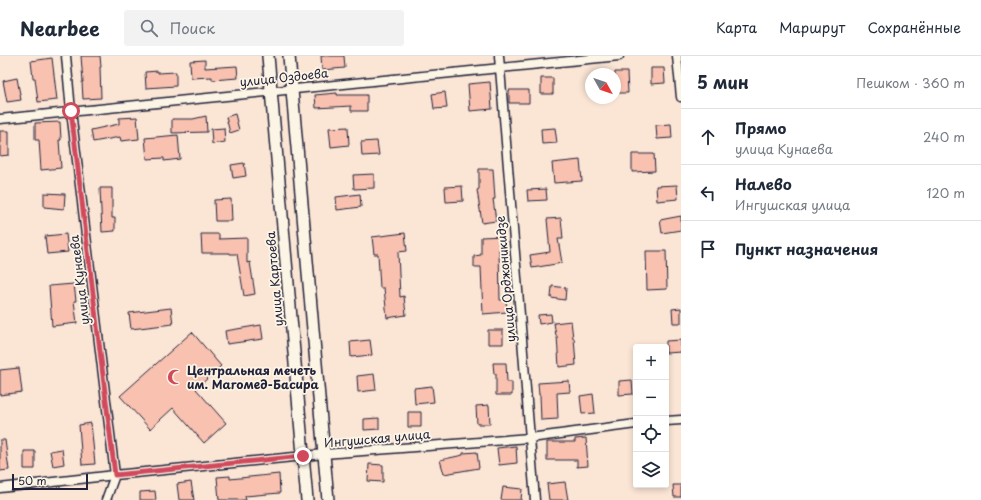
<!DOCTYPE html>
<html lang="ru">
<head>
<meta charset="utf-8">
<style>
  body { margin:0; font-family:"Playpen Sans",sans-serif; background:#f2f2f3; color:#1f2937 }
  .controls { position:absolute; right:12px; bottom:12px; display:grid; overflow:hidden; border-radius:4px; box-shadow:0 2px 6px #0003 }
  .controls button { width:36px; height:36px; display:grid; place-items:center; padding:0; border:0; border-bottom:1px solid #e0e1e3; background:#fff; color:#1f2937; font:20px sans-serif }
  .compass { position:absolute; left:585px; top:12px; width:36px; height:36px; border-radius:50%; background:#fff; box-shadow:0 2px 6px #0003; rotate:130deg }
  .scale { position:absolute; left:12px; bottom:10px; width:76px; box-sizing:border-box; padding-left:4px; border:2px solid #22223b; border-top:0; font-size:11px; line-height:14px; white-space:nowrap; color:#22223b; -webkit-text-stroke:3px #fcf5e5; paint-order:stroke }
  .stop { position:absolute; width:12px; height:12px; margin:-9px; border:3px solid #d1495b; border-radius:50%; background:#fff }
  .stop.end { background:#d1495b; border-color:#fff; box-shadow:0 1px 4px #0008 }
  .list { margin:0; padding:0; list-style:none }
  h2 { display:flex; justify-content:space-between; align-items:center; height:52px; margin:0; padding:0 16px; font-size:17px }
  h2 small { font-size:13px; font-weight:400; color:#747a83 }
  .list li { display:grid; grid-template-columns:26px 1fr auto; gap:12px; align-items:center; box-sizing:border-box; height:56px; padding:0 16px; border-top:1px solid #e0e1e3 }
  .list b { display:block; font-size:15px; white-space:nowrap }
  .list p { margin:0; font-size:13px; white-space:nowrap; color:#747a83 }
  .list em { font-size:13px; font-style:normal; color:#747a83 }
  .icon { flex:none; width:22px; height:22px; fill:none; stroke:currentColor; stroke-width:2; stroke-linecap:round; stroke-linejoin:round }
  .map { position:relative; flex:none; width:681px; height:444px; overflow:hidden }
  header { display:flex; align-items:center; gap:24px; box-sizing:border-box; height:56px; padding:0 20px; background:#fff; border-bottom:1px solid #e0e1e3 }
  header strong { font-size:19px }
  nav { display:flex; gap:22px; margin-inline-start:auto; font-size:14px }
  .search { width:280px; height:36px; background:#f2f2f3; display:flex; align-items:center; gap:10px; box-sizing:border-box; padding:0 14px; border-radius:4px; color:#747a83; font-size:15px }
  main { display:flex }
  aside { flex:1; background:#fff }
  .map>svg:first-child { display:block }
</style>
</head>
<body>
<header>
<strong>Nearbee</strong>
<div class="search"><svg class="icon" aria-label="search" viewBox="0 0 24 24"><circle cx="10" cy="10" r="6"/><path d="M15 15l6 6"/></svg>Поиск</div>
<nav><a>Карта</a><a>Маршрут</a><a>Сохранённые</a></nav>
</header>
<main>
<div class="map">
<svg width="681" height="444" viewBox="0 0 681 444">
  <rect width="100%" height="100%" fill="#fbe5d5"/>
  <filter id="ink" filterUnits="userSpaceOnUse"><feTurbulence type="fractalNoise" baseFrequency=".025" numOctaves="2"/><feDisplacementMap in="SourceGraphic" scale="8" xChannelSelector="R" yChannelSelector="G"/><feConvolveMatrix kernelMatrix="1 2 1 2 8 2 1 2 1" color-interpolation-filters="sRGB"/></filter>
  <g filter="url(#ink)">
    <path fill="#f9c1af" stroke="#22223b" d="M81 0H100L101 11H100L101 42 83 43 82 26H83Z
      M321 0H344L345 12 322 14Z
      M52 2 57 44 38 46 35 22H33L31 5Z
      M205 4V12L237 10 238 22 212 24V21L191 22 190 5Z
      M651 12H664L665 27 651 28Z
      M158 15V17L176 16V30L146 32 145 16Z
      M615 16H627L628 37H615Z
      M17 22 21 44 7 46 3 25Z
      M541 22H553V38H541Z
      M490 26 492 53 470 55 468 28Z
      M509 34H529V47H509Z
      M445 36 447 52 434 53 432 38Z
      M337 37V39H367V55H351V50L316 52 315 39Z
      M235 58 239 74 230 77 226 61Z
      M206 60 207 76 172 77V63H193Z
      M137 61 139 83 121 85 120 81 93 86 91 74 119 68V62Z
      M60 66 61 84H59L61 112 41 114 39 84H35V67Z
      M671 68 672 82 657 83 656 69Z
      M348 71 349 89 331 91 329 72Z
      M224 72 225 86 212 88 211 73Z
      M555 72 557 87 542 88 541 73Z
      M0 75H9V99L0 100Z
      M178 79 180 103 164 105V102L147 103 145 82Z
      M377 85 379 99 362 100 361 86Z
      M632 98H654L655 115 632 116Z
      M580 104 582 125 554 127 552 107Z
      M244 107 246 120 233 122 231 109Z
      M479 113H493L495 143H493L496 165 482 167 477 134 479 133Z
      M374 118V132L354 133 353 119Z
      M677 129 678 143 657 145 656 130Z
      M462 130 463 145 446 146 445 131Z
      M100 132H112V162H115V175L102 176Z
      M546 133 547 144 528 145 527 134Z
      M44 137 65 138 64 153 44 151Z
      M360 138 361 151 337 154 336 141Z
      M231 143 232 165H215L214 144Z
      M681 160V174L662 177 660 164Z
      M561 162 563 183H558L562 207 532 212 530 199 550 196 547 163Z
      M405 177 407 195 398 196 400 241 404 240 406 259 387 262 384 232H380L378 198H374L372 181Z
      M66 178 68 196 47 198 45 180Z
      M201 178H219V183L247 182V207L250 206 255 238 244 240 237 198H230V197H202Z
      M503 180 504 193H499L500 244H506L507 256 483 258 481 211H474V200L481 199V181Z
      M646 195H666L667 233 647 234Z
      M74 228 76 245H74L77 267 52 270 49 230Z
      M552 230 566 232 565 244 551 242Z
      M171 252 173 268 131 273 129 257Z
      M681 252V267H673L672 253Z
      M551 258 552 266 539 268 538 259Z
      M571 265 573 282H574L576 309 559 311 557 280H556L554 267Z
      M261 269 263 283 227 288 225 275Z
      M488 274H503V288H488Z
      M192 276 221 310 196 333 226 367 204 387 173 352 150 373 120 340Z
      M370 284 372 299 351 301 350 286Z
      M681 284V296L666 297V285Z
      M493 307H506L507 326H512V339H496V318H494Z
      M19 312 22 336 0 339V314Z
      M374 318 376 334 358 336 357 320Z
      M632 324 633 338 619 339V325Z
      M569 325 570 336 557 337 558 363 541 364 540 339H539L538 327Z
      M432 330 434 346 415 348 414 332Z
      M593 338 595 357 582 358 580 340Z
      M489 349 490 368H477L476 350Z
      M408 356H421V371H408Z
      M379 362V373L364 374V363Z
      M91 367 95 408 82 409 79 369Z
      M586 382 588 410 577 411V404H547V386H575V383Z
      M0 384H5L9 414 0 415Z
      M516 390 517 407 499 409 497 392Z
      M62 393 64 408 53 410 50 395Z
      M24 395H35V413H24Z
      M477 396 479 412 444 418 440 404 463 399V397Z
      M369 408 383 409V426L368 425Z
      M279 418 280 437 245 440 246 444H219L217 421 230 420V423Z
      M191 426 194 444H179L177 428Z
      M565 426 568 444H549L547 428Z
      M673 429H681V441H674Z
      M503 431 522 433 521 444H501Z
      M155 435 156 444H140V436Z"/>
    <g fill="none" stroke-linecap="round" stroke-linejoin="round">
      <g stroke="#22223b" stroke-width="11">
        <path id="minor" d="M66 0 71 55 115 419 106 444
          M499 0 535 444
          M677 0 681 41
          M0 63 619 0
          M666 365 681 364
          M0 432 115 419 324 398 530 382 636 368"/>
      </g>
      <g stroke="#22223b" stroke-width="14">
        <path id="secondary" d="M268 0 307 444
          M289 0 328 444"/>
      </g>
      <use href="#minor" stroke="#fcf5e5" stroke-width="8"/>
      <use href="#secondary" stroke="#fcf5e5" stroke-width="11"/>
    </g>
  </g>
  <g fill="none" stroke-linecap="round" stroke-linejoin="round" filter="url(#ink)">
    <path stroke="#d1495b" stroke-width="5" d="M71 55 115 419 303 400"/>
  </g>
  <defs>
    <g id="mosque-bare" transform="scale(1.2)"><path d="M3.5-4.9A6 6 0 1 0 3.5 4.9A5 5 0 1 1 3.5-4.9Z" fill="#d1495b" stroke="#fcf5e5" stroke-width="2.5" paint-order="stroke"/></g>
  </defs>
  <g fill-rule="evenodd">
    <use href="#mosque-bare" x="175" y="321"/>
  </g>
  <g text-anchor="middle" dominant-baseline="central" stroke-width="3.5" stroke-linejoin="round" paint-order="stroke">
    <g font-size="12" fill="#22223b" stroke="#fcf5e5">
      <text transform="translate(284 21) rotate(-6)">улица Оздоева</text>
      <text transform="translate(274 223) rotate(-95)">улица Картоева</text>
      <text transform="translate(505 223) rotate(-95)">улица Орджоникидзе</text>
      <text transform="translate(79 224) rotate(-97)">улица Кунаева</text>
      <text transform="translate(377 382) rotate(-5)">Ингушская улица</text>
    </g>
    <g font-size="12" font-weight="bold" fill="#22223b" stroke="#fcf5e5" text-anchor="start">
      <text x="187" y="314">Центральная мечеть<tspan x="187" dy="14">им. Магомед-Басира</tspan></text>
    </g>
  </g>
</svg>
<div class="controls">
<button>+</button>
<button>−</button>
<button><svg class="icon" aria-label="locate" viewBox="0 0 24 24"><circle cx="12" cy="12" r="6"/><path d="M12 2v4M12 18v4M2 12h4M18 12h4"/></svg></button>
<button><svg class="icon" aria-label="layers" viewBox="0 0 24 24"><path d="M12 4l9 5-9 5-9-5zM3 14l9 5 9-5"/></svg></button>
</div>
<svg class="compass" viewBox="-18 -18 36 36"><path d="M0-13l5 13h-10z" fill="#e53935"/><path d="M0 13l5-13h-10z" fill="#747a83"/></svg>
<div class="scale">50 m</div>
<div class="stop" style="left:71px;top:55px"></div>
<div class="stop end" style="left:303px;top:400px"></div>
</div>
<aside>
<h2>5 мин<small>Пешком · 360 m</small></h2>
<ul class="list">
<li><svg class="icon" aria-label="ahead" viewBox="0 0 24 24"><path d="M12 20V5M6 11l6-6 6 6"/></svg><div><b>Прямо</b><p>улица Кунаева</p></div><em>240 m</em></li>
<li><svg class="icon" aria-label="left" viewBox="0 0 24 24"><path d="M17 20v-9H6M10 6l-5 5 5 5"/></svg><div><b>Налево</b><p>Ингушская улица</p></div><em>120 m</em></li>
<li><svg class="icon" aria-label="arrive" viewBox="0 0 24 24"><path d="M6 21V4h12l-3 4 3 4H6"/></svg><div><b>Пункт назначения</b></div></li>
</ul>
</aside>
</main>
</body>
</html>
